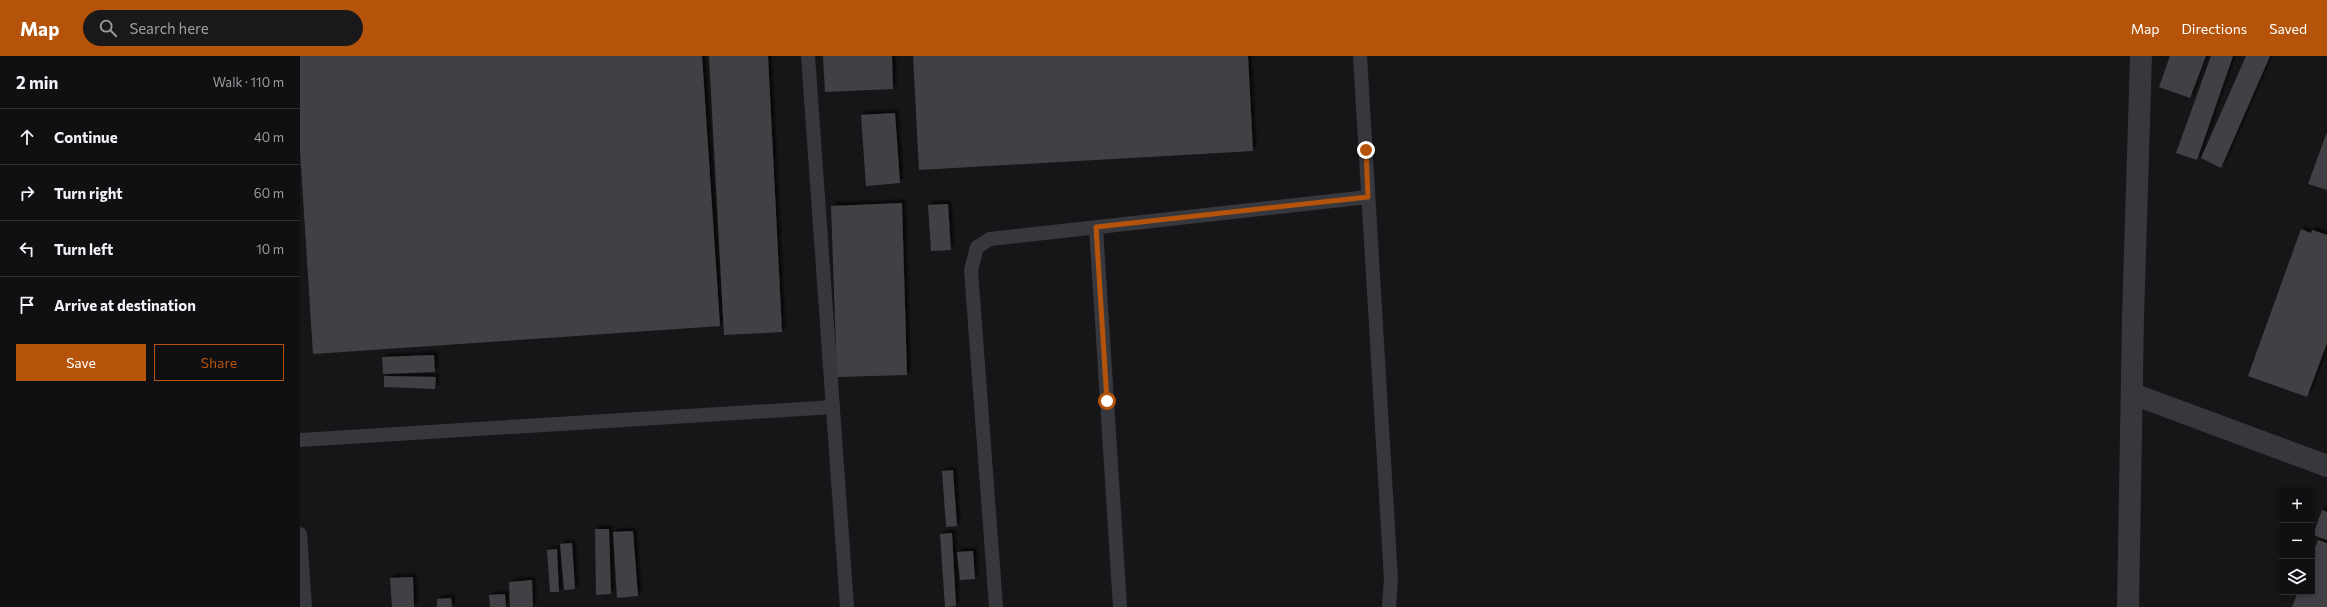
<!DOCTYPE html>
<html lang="en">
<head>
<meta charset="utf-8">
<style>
  body { margin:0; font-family:Commissioner,sans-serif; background:#19191b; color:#f1f3f6 }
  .controls { position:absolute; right:12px; bottom:12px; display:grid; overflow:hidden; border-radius:0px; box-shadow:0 2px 6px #0003 }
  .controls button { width:36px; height:36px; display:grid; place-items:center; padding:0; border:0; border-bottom:1px solid #303032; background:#101012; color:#f1f3f6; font:20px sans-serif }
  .stop { position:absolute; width:12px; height:12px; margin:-9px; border:3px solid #b45309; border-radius:50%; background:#fff }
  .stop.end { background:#b45309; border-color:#fff; box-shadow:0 1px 4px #0008 }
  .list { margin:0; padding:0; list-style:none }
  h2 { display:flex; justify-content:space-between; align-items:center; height:52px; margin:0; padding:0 16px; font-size:17px }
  h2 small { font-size:13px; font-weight:400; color:#9c9d9f }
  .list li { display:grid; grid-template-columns:26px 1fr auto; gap:12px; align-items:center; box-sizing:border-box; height:56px; padding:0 16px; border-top:1px solid #303032 }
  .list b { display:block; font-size:15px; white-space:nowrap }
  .list em { font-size:13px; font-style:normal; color:#9c9d9f }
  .actions { display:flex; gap:8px; padding:12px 16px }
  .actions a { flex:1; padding:9px 0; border:1px solid #b45309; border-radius:0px; text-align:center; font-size:14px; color:#b45309 }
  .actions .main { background:#b45309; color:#fff }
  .icon { flex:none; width:22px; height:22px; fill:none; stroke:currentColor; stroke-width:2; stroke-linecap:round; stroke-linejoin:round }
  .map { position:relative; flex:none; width:2027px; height:551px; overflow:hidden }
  header { display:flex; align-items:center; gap:24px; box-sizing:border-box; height:56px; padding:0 20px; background:#b45309; color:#fff }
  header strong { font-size:19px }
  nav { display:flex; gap:22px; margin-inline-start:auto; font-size:14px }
  .search { width:280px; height:36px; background:#19191b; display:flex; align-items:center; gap:10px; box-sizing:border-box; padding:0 14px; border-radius:22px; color:#9c9d9f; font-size:15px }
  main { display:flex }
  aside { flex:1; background:#101012 }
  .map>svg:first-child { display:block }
</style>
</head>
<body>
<header>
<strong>Map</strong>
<div class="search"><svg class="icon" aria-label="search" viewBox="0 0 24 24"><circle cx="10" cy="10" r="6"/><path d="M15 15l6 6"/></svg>Search here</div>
<nav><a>Map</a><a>Directions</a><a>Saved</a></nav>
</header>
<main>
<aside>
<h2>2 min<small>Walk · 110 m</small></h2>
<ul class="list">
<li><svg class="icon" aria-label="ahead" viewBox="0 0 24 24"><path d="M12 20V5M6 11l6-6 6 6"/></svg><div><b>Continue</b></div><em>40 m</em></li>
<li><svg class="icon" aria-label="right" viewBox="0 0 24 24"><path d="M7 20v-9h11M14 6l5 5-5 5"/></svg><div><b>Turn right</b></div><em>60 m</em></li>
<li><svg class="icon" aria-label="left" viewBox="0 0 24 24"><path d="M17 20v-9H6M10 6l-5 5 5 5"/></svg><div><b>Turn left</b></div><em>10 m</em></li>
<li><svg class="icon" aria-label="arrive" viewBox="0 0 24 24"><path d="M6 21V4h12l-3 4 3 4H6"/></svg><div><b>Arrive at destination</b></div></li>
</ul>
<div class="actions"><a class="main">Save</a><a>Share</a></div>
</aside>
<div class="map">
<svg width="2027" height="551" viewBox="0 0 2027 551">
  <defs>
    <filter id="shadow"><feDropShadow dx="3.5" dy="-3.5" stdDeviation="1" flood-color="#0009"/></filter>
  </defs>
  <rect width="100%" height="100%" fill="#161618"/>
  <path fill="#404145" filter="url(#shadow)" d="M0 0H402L420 270 13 298 0 95Z
    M409 0H468L482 276 424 279Z
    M523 0H592L593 33 525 36Z
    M613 0H948L953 95 619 114Z
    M1870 0H1906L1890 42 1859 31Z
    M1911 0H1933L1897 104 1876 97Z
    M1946 0H1970L1921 112 1901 102Z
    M595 57 600 127 566 130 561 59Z
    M2027 76V134L2008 128Z
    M602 147 607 319 537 321 531 150Z
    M648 148 651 194 631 195 628 149Z
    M2001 173 2011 177 2012 174 2027 179V287L2007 341 1948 320Z
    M134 299 135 316 83 318 82 301Z
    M84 320 136 321 135 333 84 331Z
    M653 414 657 470 646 471 642 415Z
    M2022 454 2027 456V484L2013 479Z
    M295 473H309L311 538 296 539Z
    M333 475 338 540 317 542 313 476Z
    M652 477 656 550 645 551 640 478Z
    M2018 484 2027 487V551H1992L1998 536H2012V499Z
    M272 487 275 533 264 534 260 488Z
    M257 493 259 536H250L247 494Z
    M673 495 675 523 660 524 657 496Z
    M113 521 114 551H92L90 522Z
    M232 524 233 551H210L209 526Z
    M205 538 206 551H190L189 539Z
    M151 542 152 551H137V543Z"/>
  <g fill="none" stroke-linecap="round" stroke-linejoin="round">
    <path stroke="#37383d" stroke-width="14" d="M508 0 547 551
      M1060 0 1091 523 1089 551
      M796 171 820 551
      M0 384 533 351
      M0 478 5 551
      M696 551 671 214 677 191 690 183 1068 141"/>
    <path stroke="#37383d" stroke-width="22" d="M1833 338 2027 410
      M1828 551 1833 262 1841 0"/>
  </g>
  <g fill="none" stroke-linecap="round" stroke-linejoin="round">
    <path stroke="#b45309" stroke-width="5" d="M807 345 796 171 1068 141 1066 94"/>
  </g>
</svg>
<div class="controls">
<button>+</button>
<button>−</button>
<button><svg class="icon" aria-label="layers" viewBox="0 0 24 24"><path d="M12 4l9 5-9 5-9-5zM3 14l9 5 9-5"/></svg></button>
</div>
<div class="stop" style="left:807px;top:345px"></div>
<div class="stop end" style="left:1066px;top:94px"></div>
</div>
</main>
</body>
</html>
